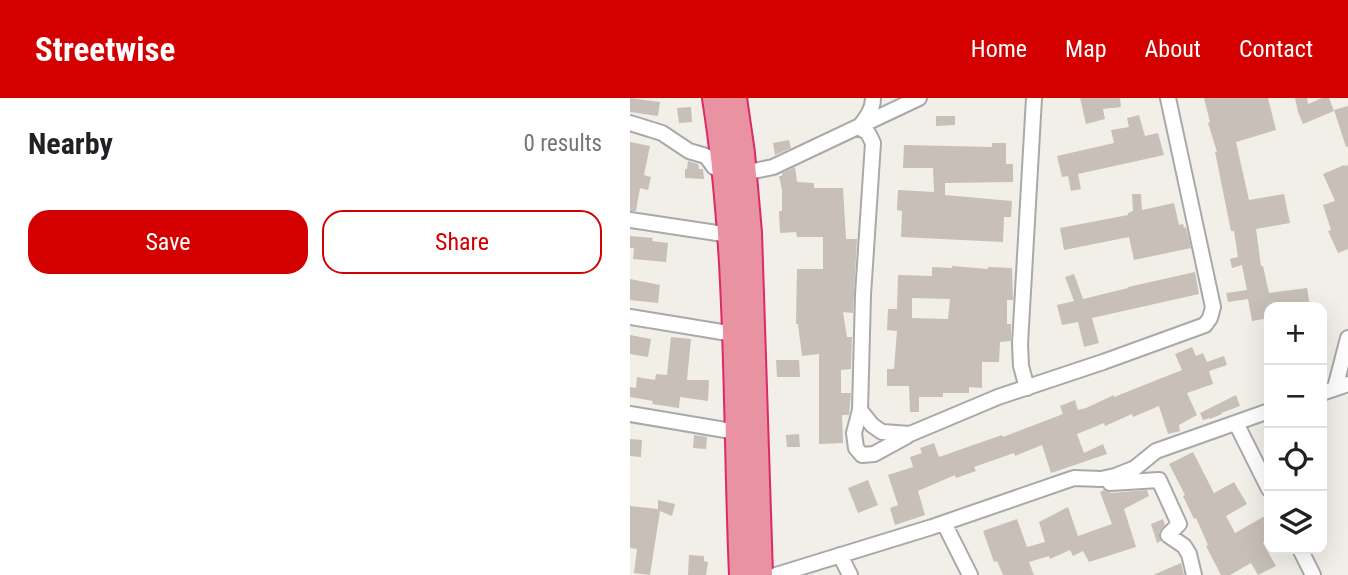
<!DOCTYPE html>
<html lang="en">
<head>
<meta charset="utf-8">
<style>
  body { margin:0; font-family:"Roboto Condensed",sans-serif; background:#f6f6f6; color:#202124 }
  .controls { position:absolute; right:21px; bottom:21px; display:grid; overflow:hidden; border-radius:14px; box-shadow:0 7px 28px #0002 }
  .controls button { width:63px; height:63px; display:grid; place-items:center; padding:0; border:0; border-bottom:2px solid #e0e0e0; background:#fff; color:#202124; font:35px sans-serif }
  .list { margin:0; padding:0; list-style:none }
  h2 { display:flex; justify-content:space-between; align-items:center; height:91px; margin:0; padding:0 28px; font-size:30px }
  h2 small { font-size:23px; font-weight:400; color:#757577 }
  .actions { display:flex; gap:14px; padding:21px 28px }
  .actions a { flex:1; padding:16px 0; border:2px solid #d40000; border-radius:21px; text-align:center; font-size:24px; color:#d40000 }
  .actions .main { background:#d40000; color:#fff }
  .icon { flex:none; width:38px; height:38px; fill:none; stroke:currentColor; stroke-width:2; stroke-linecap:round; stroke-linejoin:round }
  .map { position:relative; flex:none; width:718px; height:477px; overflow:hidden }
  header { display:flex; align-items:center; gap:42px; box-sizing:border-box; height:98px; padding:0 35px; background:#d40000; color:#fff }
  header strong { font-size:33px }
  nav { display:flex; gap:38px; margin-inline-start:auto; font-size:24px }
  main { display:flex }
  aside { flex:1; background:#fff }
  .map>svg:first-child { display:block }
</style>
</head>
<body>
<header>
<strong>Streetwise</strong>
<nav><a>Home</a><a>Map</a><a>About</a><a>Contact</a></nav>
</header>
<main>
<aside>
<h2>Nearby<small>0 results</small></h2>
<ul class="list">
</ul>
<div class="actions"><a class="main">Save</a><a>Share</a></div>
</aside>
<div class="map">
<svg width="718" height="477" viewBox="0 0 718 477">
  <rect width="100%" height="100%" fill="#f2efe9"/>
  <path fill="#c7bfb8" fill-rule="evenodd" d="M0 0 30 4 28 18 0 14Z
    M450 0H490L491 9 473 11 475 21 456 26Z
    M574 0H638L646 32 606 44 619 102 654 96 660 125 626 131 631 168H633L639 195 677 190 680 208 639 209V220L622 223 618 201 598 204 596 195 617 192 612 167 602 170 600 161 608 159 604 133H601L585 54H587L578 25 580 24Z
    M665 0H677L678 6 692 0H699L704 13 673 26 668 14Z
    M718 8V49H716L704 12Z
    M61 9 62 24 49 25 47 10Z
    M509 17 515 38 528 35 534 57 448 76 451 91 441 93 438 78 432 79 427 58 484 45 481 32 499 29 497 20Z
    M306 18H325V27L306 28Z
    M159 42 161 50 145 57 143 45Z
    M0 44 20 48 14 77 21 79 18 92 10 90 6 113H0Z
    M362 45H376V66H383V84L315 85V97L382 103 381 119H374L373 144 271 139 272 113 267 112 268 92 304 94 303 70H273L274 47 362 49Z
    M58 63 68 66 69 71H73L74 81 55 80V71H57Z
    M714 67 715 68 718 67V151L708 155 698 133 701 132 693 107 705 103 693 76Z
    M165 69 167 84 184 85V90H213L216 141H227L223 215 213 214 217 239H222L221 271 211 272V295H221L219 317H212L213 345 189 346V256L172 258 168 226H166L167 171H193V139H167L166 134 150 135 149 113H152V92L149 78H152V75Z
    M502 96H511L512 112 544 105 549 127 553 126 554 130 556 129 561 150 504 162 499 139 434 152 430 130 498 117V115L503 113Z
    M0 138 23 140 22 143 38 145 36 164 3 161 4 150H0Z
    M322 168 358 171V169L382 170 383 202H377V226H381V243L370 244 369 264H352V290L339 289V295H313V299H289V314H280L279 288H257V271H264L267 233 257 232 258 211H267L268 177 302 178V169L322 170ZM282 200 320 201 318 221 282 220Z
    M565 174 569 196 462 220 469 245 454 249 448 224 432 227 427 207 444 203 435 179 444 176 453 201 498 190V189Z
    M0 181 30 187 28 205 0 202Z
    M0 237 21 241 18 259 0 256Z
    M41 239 61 241 57 282H79L78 303 50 299 49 310 22 306 23 303 0 299V289L6 290 7 279 25 282 26 276 37 277Z
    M562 249 566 258 573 255 577 264 594 258 597 267 579 273 583 286 557 295 567 317 549 327 550 333 538 336 529 308 503 319 502 316 475 328 474 325 447 336 454 355 473 346 477 356 421 375 412 347 385 358 384 355 344 369 346 373 326 380 325 377 288 393 295 417 265 427 260 410 268 407 258 377 283 369 280 359 292 355 290 350 304 345 309 359 372 337 373 339 433 316 430 308 445 302 448 312 456 310 484 297V299L552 272 545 256Z
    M146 262H169L170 279H147Z
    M606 297 610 308 591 315 592 316 580 321V320L573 322 570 315Z
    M169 336 170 349H157L156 337Z
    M64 337 77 339 76 351 63 350Z
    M0 341 12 342 11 359 0 358Z
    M563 354 584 395 604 384 617 406 596 418 605 435 635 418 639 426V441L633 445 646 468 628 477 621 465 600 477H591L576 448 578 447 566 420 564 421 553 398 555 397 539 366Z
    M238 382 248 407 228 415 218 390Z
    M474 392 481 395 517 392 519 398 494 411 506 449 459 464 453 453 443 458 440 452 420 461 419 458 399 464 404 477H373L367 463 364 464 353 433 387 421 397 449 415 444 409 424 438 409 448 438 482 426 470 394Z
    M28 402 45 406 42 418 30 413 20 477 4 475 7 451 0 450V408L28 411Z
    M533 421 535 427 529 434 531 443 527 445 521 426Z
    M59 457 74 458V463L78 464 76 477H58Z
    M551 465 554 477H523Z"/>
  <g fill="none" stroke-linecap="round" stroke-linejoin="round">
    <g stroke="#a9a9a9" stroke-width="18">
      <path id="street" d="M0 25 32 35 59 53 76 58 84 69 95 75H114L143 69 289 0
        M230 28C237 19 243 11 243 0
        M229 29 238 35 243 45 233 197 230 312 224 335 226 350 232 357 244 356 277 338
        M0 122 100 137
        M0 219 104 236
        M397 290 391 268 390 246 404 0
        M705 290 718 240
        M692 295 718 286
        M230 312 242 327 252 334 280 336 368 299 473 264 575 227 580 220 583 209 538 0
        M0 316 107 334
        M606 325 639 391
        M480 385 529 382 549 426 538 437 554 448 559 456 564 477
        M314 425 340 477
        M670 451 683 477
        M210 457 220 477
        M146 477 302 429 444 380 471 381 485 378 505 370 526 353 639 313"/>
    </g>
    <g stroke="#dc2a67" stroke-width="28">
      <path id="highway" d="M85 0C110 157 105 318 112 477
        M104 0 112 55 119 135 130 477"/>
    </g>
    <use href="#street" stroke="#fff" stroke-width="14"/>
    <use href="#highway" stroke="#e892a2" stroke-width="24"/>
  </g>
</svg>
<div class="controls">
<button>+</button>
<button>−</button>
<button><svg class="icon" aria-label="locate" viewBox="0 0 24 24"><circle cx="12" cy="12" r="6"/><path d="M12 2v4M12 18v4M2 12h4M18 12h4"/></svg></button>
<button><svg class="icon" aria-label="layers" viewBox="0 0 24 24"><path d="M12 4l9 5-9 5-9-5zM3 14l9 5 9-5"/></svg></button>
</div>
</div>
</main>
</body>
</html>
